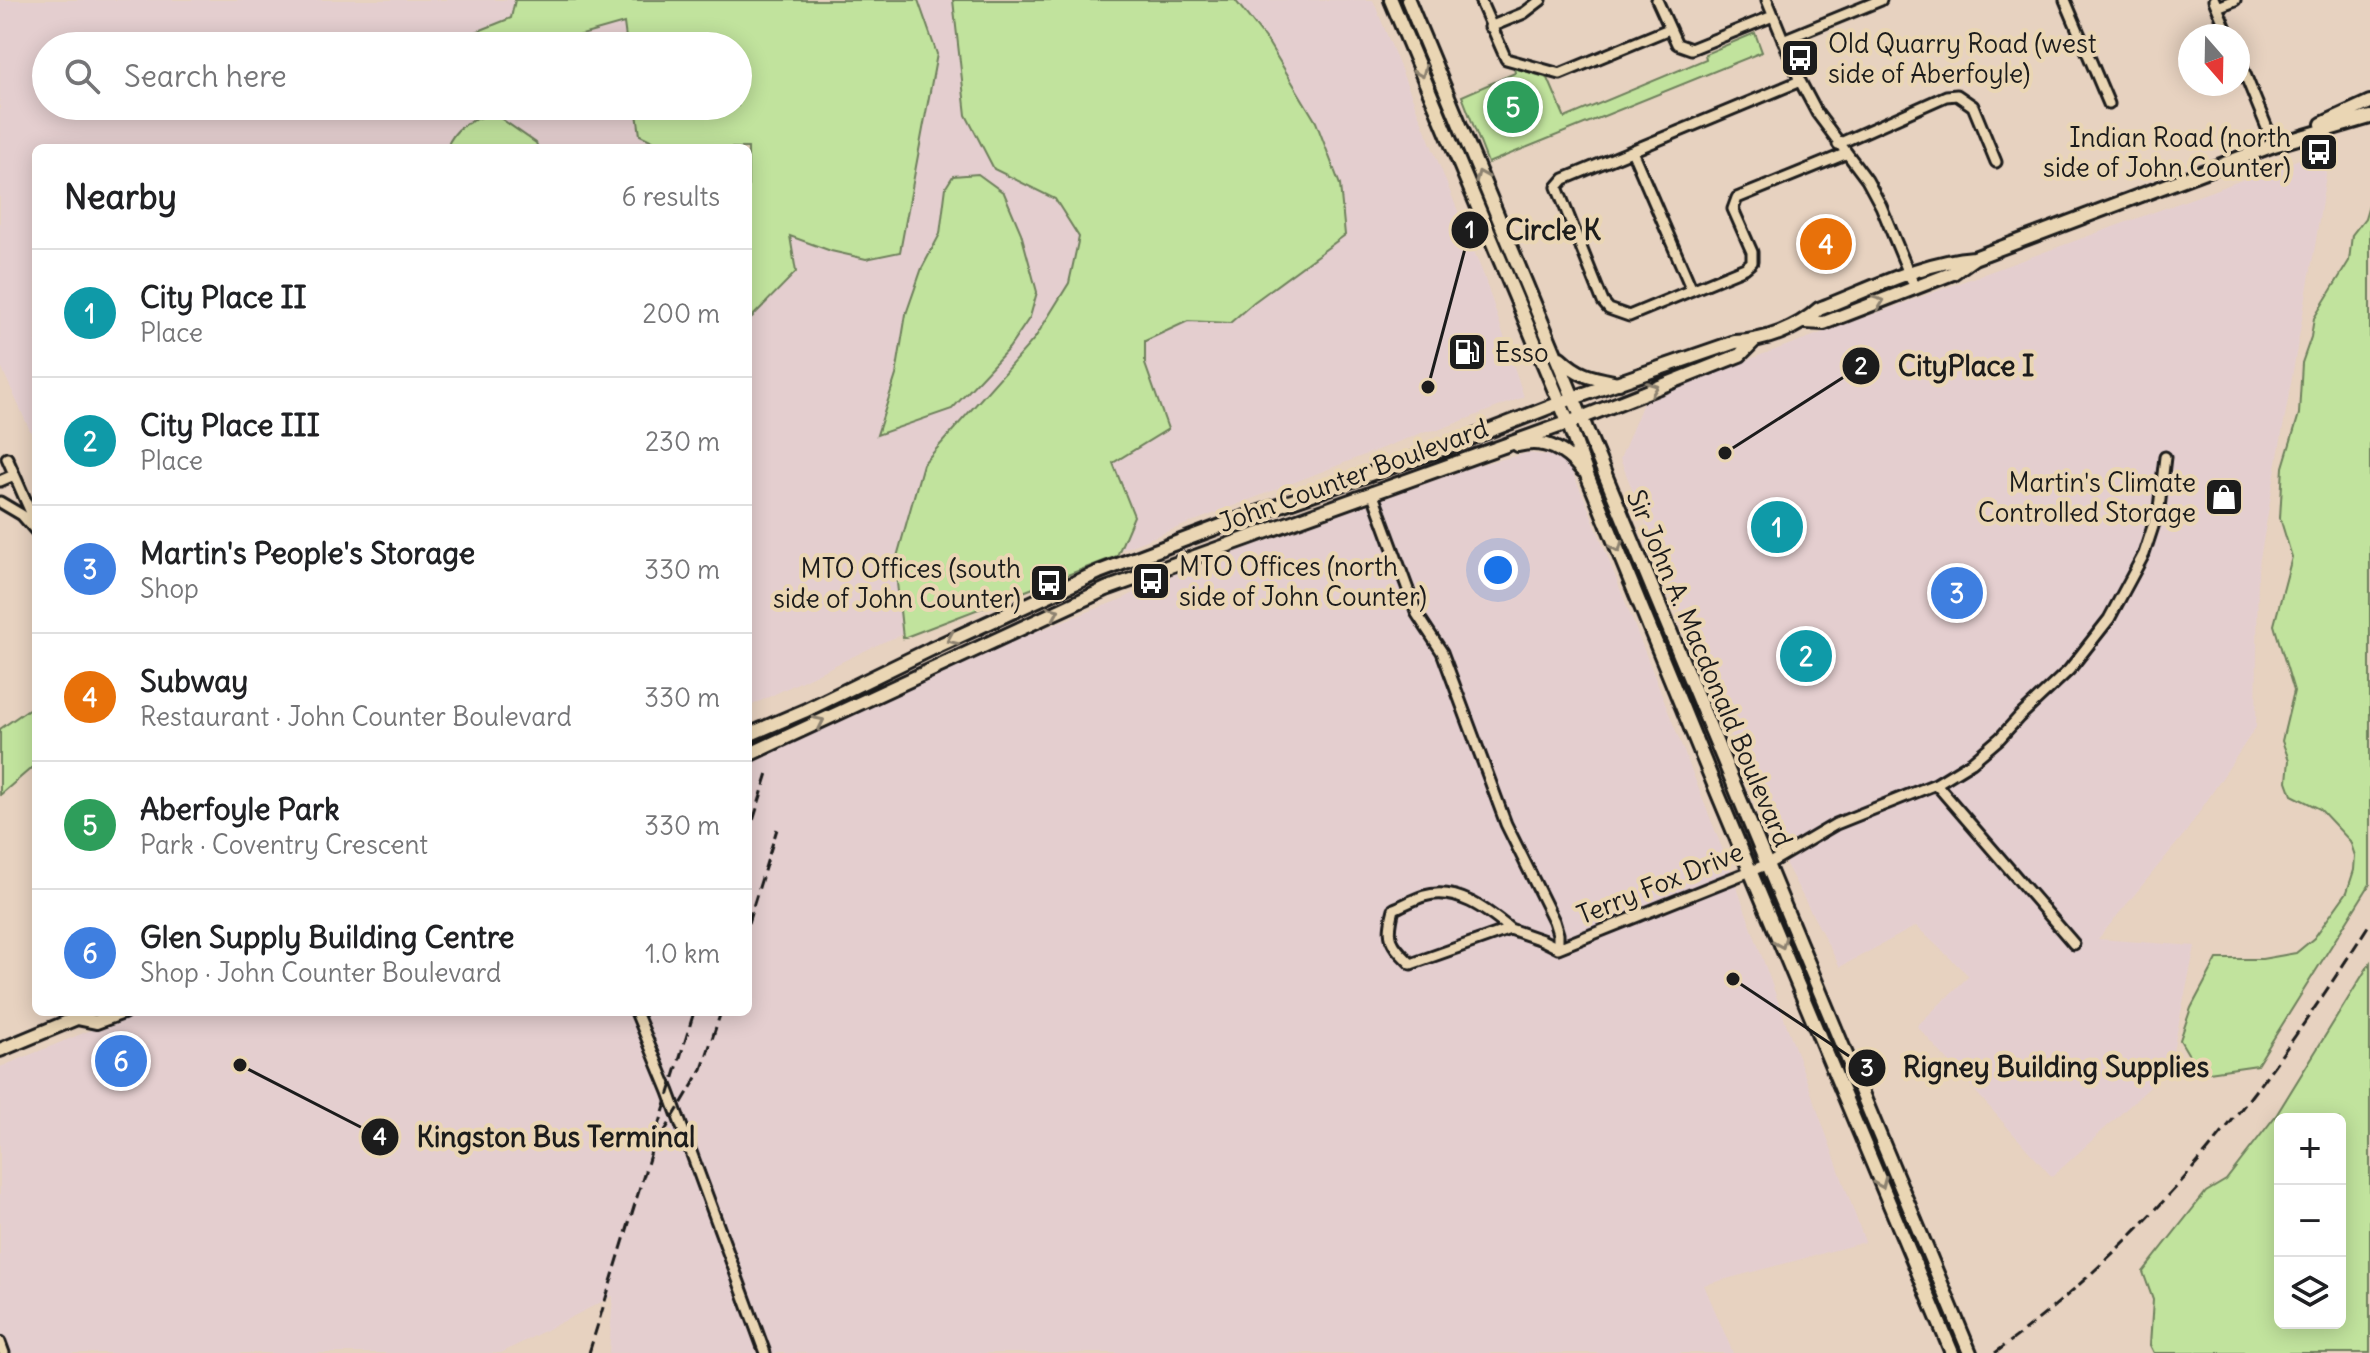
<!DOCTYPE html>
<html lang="en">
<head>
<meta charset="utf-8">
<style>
  body { margin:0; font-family:Delius,sans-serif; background:#f2f2f2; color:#202124 }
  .controls { position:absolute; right:24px; bottom:24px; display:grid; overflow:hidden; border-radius:12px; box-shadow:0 4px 20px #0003 }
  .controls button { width:72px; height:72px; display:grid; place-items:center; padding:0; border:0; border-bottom:2px solid #e0e0e0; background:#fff; color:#202124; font:40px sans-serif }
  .compass { position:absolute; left:2178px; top:24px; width:72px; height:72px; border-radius:50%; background:#fff; box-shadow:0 4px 20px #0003; rotate:160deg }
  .you { position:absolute; left:1498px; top:570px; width:28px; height:28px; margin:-20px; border:6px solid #fff; border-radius:50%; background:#1a73e8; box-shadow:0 0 0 12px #1a73e833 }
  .badge { display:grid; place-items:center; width:52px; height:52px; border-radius:50%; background:#d93025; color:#fff; font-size:26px; font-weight:700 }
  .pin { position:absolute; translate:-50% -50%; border:4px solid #fff; box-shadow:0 2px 8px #0006 }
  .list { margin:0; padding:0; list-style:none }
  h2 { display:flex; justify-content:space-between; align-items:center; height:104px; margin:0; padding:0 32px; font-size:34px }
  h2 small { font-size:26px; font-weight:400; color:#757577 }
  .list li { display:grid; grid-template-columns:52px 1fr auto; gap:24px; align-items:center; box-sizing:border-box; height:128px; padding:0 32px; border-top:2px solid #e0e0e0 }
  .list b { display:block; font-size:30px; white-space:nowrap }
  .list p { margin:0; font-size:26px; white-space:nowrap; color:#757577 }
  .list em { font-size:26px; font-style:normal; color:#757577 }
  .icon { flex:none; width:44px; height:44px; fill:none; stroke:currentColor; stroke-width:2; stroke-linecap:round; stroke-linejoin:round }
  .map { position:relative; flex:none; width:2370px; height:1353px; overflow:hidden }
  .search { position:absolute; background:#fff; box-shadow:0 4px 20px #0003; left:32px; top:32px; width:720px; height:88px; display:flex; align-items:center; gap:20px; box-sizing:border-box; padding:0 28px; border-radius:44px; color:#757577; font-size:30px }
  .panel { position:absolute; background:#fff; box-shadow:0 4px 20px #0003; left:32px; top:144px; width:720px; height:872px; border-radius:12px }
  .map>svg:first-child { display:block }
</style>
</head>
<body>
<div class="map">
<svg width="2370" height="1353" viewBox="0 0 2370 1353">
  <rect width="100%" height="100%" fill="#e7d2c0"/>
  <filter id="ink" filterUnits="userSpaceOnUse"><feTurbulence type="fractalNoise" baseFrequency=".0125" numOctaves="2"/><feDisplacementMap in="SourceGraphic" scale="16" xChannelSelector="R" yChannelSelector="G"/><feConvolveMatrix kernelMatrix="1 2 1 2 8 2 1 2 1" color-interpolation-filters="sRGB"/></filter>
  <g filter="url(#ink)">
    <path fill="#e4cecf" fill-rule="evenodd" d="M0 0H1373L1484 276 1524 397 1438 430 1426 431 881 643 748 707V148H36V444L0 364ZM46 46H738V106H46Z
      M2330 148 2316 240 2258 570 2256 727 2186 832 2098 939 2195 946 2172 1056 2149 1088 2052 1177 1917 1026 1969 976 1916 926 1840 967 1771 836 1620 459 1643 403 1750 359Z
      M1528 453 1555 456 1571 470 1586 502 1731 871 1865 1242 1704 1285 1733 1353H609L613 1296 501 1353H0V1067L135 1012H748V753L853 700 1122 599 1174 574 1477 465Z"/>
    <path fill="#c1e39d" stroke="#6e805c" stroke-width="2" fill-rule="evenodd" d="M515 0H918L937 54 900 252 866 259 831 251 790 236 796 272 748 321V148H667L640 135 636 106H738V46H627L624 23 543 46H441L511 18Z
      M953 0H1235L1268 42 1316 122 1340 185 1345 235 1254 302 1230 323 1188 321 1145 341V364L1168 429 1113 463 1134 516 1117 556 903 638 895 564 923 464 1035 338 1069 283 1079 237 1055 199 994 169 966 115Z
      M1755 33 1762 52 1488 163 1462 96 1515 73 1514 68 1548 78 1565 118 1706 59 1705 54Z
      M493 113 536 143 538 148H447C454 126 472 120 493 113Z
      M978 174 1004 193 1021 233 1037 292 1030 317 1009 348 952 409 877 435 896 375 906 314 922 268 940 234 946 187 953 176Z
      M2370 201V884L2257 1065 2209 1072 2197 1069 2180 1040 2191 1008 2217 959H2262L2296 953 2314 938 2347 892 2354 870 2355 856 2350 841 2320 809 2292 795 2287 781 2289 760 2282 741 2294 691 2274 625 2292 557 2280 518 2283 467 2299 414 2302 363 2311 337 2314 318 2349 261 2352 235 2365 218Z
      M36 704V764L0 795V729Z
      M2370 963V1353H2154L2150 1345 2153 1300 2143 1272 2206 1192 2226 1180 2277 1114ZM2280 1119H2340V1323H2280Z"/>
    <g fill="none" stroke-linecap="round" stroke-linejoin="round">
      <g stroke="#1c1c1c" stroke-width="15">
        <path id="minor" d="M1480 0 1506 59 1560 74 1669 29
          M1657 0 1677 44 1691 49 1773 16
          M1767 0 1800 81 1817 113 1867 180 1881 206 1915 288
          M2065 0 2109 104
          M2214 0 2229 36
          M2217 7 2235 0
          M1490 27 1524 13 1541 0
          M1783 40 1881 0
          M2238 57 2274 145
          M1800 81 1564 179 1557 187 1603 302 1609 309 1629 316 1745 268 1752 262V252L1733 209 1737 198 1845 154
          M1838 144 1946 96 1957 95 1973 106 1996 162
          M1632 151 1692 290
          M7 458 36 524
          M0 481 14 475
          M1372 492 1417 614 1442 652 1506 824 1554 921 1558 934V948
          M0 502 22 515 36 531
          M1936 784 2074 944
          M1510 929C1487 910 1456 886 1424 896 1414 899 1404 905 1394 909 1386 939 1390 943 1411 964L1510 929 1542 940 1558 948
          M1558 948 1768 864 1836 824 1936 784 1972 762 2000 738 2019 717 2069 670 2109 619 2144 554 2159 508 2165 457
          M636 1012 669 1092 765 1353
          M0 1342 4 1353"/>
      </g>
      <g stroke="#1c1c1c" stroke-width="18">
        <path id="major" d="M1391 0 1568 422 1587 475 1713 782 1952 1353
          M1408 0 1970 1353
          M2322 124 2370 102
          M1805 322 1824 323 1953 273 1974 258 2274 145 2370 117
          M1560 358C1580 377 1593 378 1619 383
          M1518 445C1545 438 1565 450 1582 470
          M748 735 804 711 931 649 1099 572 1234 521 1442 449 1573 398 1735 342C1765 341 1797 329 1819 309 1869 290 1921 262 1974 258
          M748 755 1106 589 1581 418 1740 355 1754 341
          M77 1018 96 1022 123 1012
          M0 1050 77 1018 83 1012"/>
      </g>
      <use href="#minor" stroke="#ead6b4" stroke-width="9"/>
      <use href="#major" stroke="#ead6b4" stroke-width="12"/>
      <path stroke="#1c1c1c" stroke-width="3" stroke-dasharray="12 6" stroke-linecap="butt" d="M748 837 768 773
        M748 923 777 829
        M663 1134 702 1069 721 1012
        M589 1353 694 1012
        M1995 1353C2154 1236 2266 1088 2370 923"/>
    </g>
    <defs><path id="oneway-chevron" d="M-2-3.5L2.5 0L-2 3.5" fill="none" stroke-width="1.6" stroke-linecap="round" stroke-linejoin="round" transform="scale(2)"/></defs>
    <g stroke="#8d8270">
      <use href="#oneway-chevron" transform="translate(1421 72) rotate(67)"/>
      <use href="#oneway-chevron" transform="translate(1481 176) rotate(-113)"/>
      <use href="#oneway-chevron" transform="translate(1879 302) rotate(-21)"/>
      <use href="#oneway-chevron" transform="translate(1653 388) rotate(-21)"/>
      <use href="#oneway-chevron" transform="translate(1617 547) rotate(68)"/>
      <use href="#oneway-chevron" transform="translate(1054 612) rotate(-24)"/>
      <use href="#oneway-chevron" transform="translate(952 639) rotate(156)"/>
      <use href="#oneway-chevron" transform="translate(819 722) rotate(-26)"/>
      <use href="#oneway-chevron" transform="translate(1781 943) rotate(67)"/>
      <use href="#oneway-chevron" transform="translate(1881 1183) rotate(67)"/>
    </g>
  </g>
  <defs>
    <g id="bus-square" transform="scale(2)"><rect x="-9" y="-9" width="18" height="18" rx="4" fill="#1c1c1c" stroke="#ead6b4"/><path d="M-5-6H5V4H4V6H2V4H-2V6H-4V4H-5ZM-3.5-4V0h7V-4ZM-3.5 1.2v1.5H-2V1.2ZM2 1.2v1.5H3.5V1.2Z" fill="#fff"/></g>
    <g id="fuel-square" transform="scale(2)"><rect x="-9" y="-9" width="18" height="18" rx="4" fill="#1c1c1c" stroke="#ead6b4"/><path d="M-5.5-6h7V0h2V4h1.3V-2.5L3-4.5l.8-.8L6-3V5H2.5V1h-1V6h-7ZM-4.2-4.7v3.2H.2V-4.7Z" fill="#fff"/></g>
    <g id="shop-square" transform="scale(2)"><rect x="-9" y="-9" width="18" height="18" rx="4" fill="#1c1c1c" stroke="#ead6b4"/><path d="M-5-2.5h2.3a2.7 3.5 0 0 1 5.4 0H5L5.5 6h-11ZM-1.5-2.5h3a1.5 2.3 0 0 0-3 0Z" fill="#fff"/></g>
  </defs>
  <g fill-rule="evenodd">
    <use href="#bus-square" x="1800" y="58"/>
    <use href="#bus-square" x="2319" y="152"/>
    <use href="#fuel-square" x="1467" y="352"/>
    <use href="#shop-square" x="2224" y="497"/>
    <use href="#bus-square" x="1151" y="581"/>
    <use href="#bus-square" x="1049" y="583"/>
  </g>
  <g text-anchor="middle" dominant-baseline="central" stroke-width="8" stroke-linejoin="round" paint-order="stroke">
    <g font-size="26" fill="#1c1c1c" stroke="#ead6b4" text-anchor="start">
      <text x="1828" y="43">Old Quarry Road (west<tspan x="1828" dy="30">side of Aberfoyle)</tspan></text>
      <text x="2291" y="137" text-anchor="end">Indian Road (north<tspan x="2291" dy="30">side of John Counter)</tspan></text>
      <text x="1495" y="352">Esso</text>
      <text x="2196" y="482" text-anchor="end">Martin's Climate<tspan x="2196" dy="30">Controlled Storage</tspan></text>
      <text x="1179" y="566">MTO Offices (north<tspan x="1179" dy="30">side of John Counter)</tspan></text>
      <text x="1021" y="568" text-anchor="end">MTO Offices (south<tspan x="1021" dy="30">side of John Counter)</tspan></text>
    </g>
    <g font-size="26" fill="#1c1c1c" stroke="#ead6b4">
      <text transform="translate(1353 475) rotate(-20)">John Counter Boulevard</text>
      <text transform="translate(1710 668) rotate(67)">Sir John A. Macdonald Boulevard</text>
      <text transform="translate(1660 883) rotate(-22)">Terry Fox Drive</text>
    </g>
  </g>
  <path fill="none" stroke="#1c1c1c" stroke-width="3" d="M1428 387L1470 230M1725 453L1861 366M1733 979L1867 1068M240 1065L380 1137"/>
  <g fill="#1c1c1c" stroke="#ead6b4" stroke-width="3">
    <circle cx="1428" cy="387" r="8"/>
    <circle cx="1725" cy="453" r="8"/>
    <circle cx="1733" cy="979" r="8"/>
    <circle cx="240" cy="1065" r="8"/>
    <circle cx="1470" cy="230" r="20"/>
    <circle cx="1861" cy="366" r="20"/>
    <circle cx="1867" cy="1068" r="20"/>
    <circle cx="380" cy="1137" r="20"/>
  </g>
  <g font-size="24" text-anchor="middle" font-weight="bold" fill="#fff">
    <text x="1470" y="238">1</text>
    <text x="1861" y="374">2</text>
    <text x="1867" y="1076">3</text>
    <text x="380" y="1145">4</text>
  </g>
  <g font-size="28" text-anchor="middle" font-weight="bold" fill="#1c1c1c" stroke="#ead6b4" stroke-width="8" stroke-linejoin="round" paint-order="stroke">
    <text x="1553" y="240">Circle K</text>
    <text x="1966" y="376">CityPlace I</text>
    <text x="2056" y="1077">Rigney Building Supplies</text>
    <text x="556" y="1147">Kingston Bus Terminal</text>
  </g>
</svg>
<div class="controls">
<button>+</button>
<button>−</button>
<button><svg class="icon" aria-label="layers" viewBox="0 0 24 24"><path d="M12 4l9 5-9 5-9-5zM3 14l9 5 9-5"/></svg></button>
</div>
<svg class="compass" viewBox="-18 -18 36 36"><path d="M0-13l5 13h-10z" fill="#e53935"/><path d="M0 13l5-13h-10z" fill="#757577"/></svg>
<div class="you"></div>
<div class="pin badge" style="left:1777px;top:527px;background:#0f9aa8">1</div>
<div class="pin badge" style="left:1806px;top:656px;background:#0f9aa8">2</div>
<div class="pin badge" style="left:1957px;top:593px;background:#3f7fe0">3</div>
<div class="pin badge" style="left:1826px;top:244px;background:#e8710a">4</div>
<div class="pin badge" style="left:1513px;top:107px;background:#2e9e5b">5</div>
<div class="pin badge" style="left:121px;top:1061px;background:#3f7fe0">6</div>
<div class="search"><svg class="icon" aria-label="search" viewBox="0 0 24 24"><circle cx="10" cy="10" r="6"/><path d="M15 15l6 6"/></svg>Search here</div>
<section class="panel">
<h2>Nearby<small>6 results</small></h2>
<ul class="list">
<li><span class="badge" style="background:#0f9aa8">1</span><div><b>City Place II</b><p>Place</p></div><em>200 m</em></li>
<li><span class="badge" style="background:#0f9aa8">2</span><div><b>City Place III</b><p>Place</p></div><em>230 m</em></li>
<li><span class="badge" style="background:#3f7fe0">3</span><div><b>Martin's People's Storage</b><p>Shop</p></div><em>330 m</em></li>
<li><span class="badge" style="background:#e8710a">4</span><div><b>Subway</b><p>Restaurant · John Counter Boulevard</p></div><em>330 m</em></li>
<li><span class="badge" style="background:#2e9e5b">5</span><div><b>Aberfoyle Park</b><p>Park · Coventry Crescent</p></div><em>330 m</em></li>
<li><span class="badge" style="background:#3f7fe0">6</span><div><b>Glen Supply Building Centre</b><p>Shop · John Counter Boulevard</p></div><em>1.0 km</em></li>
</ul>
</section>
</div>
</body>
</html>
